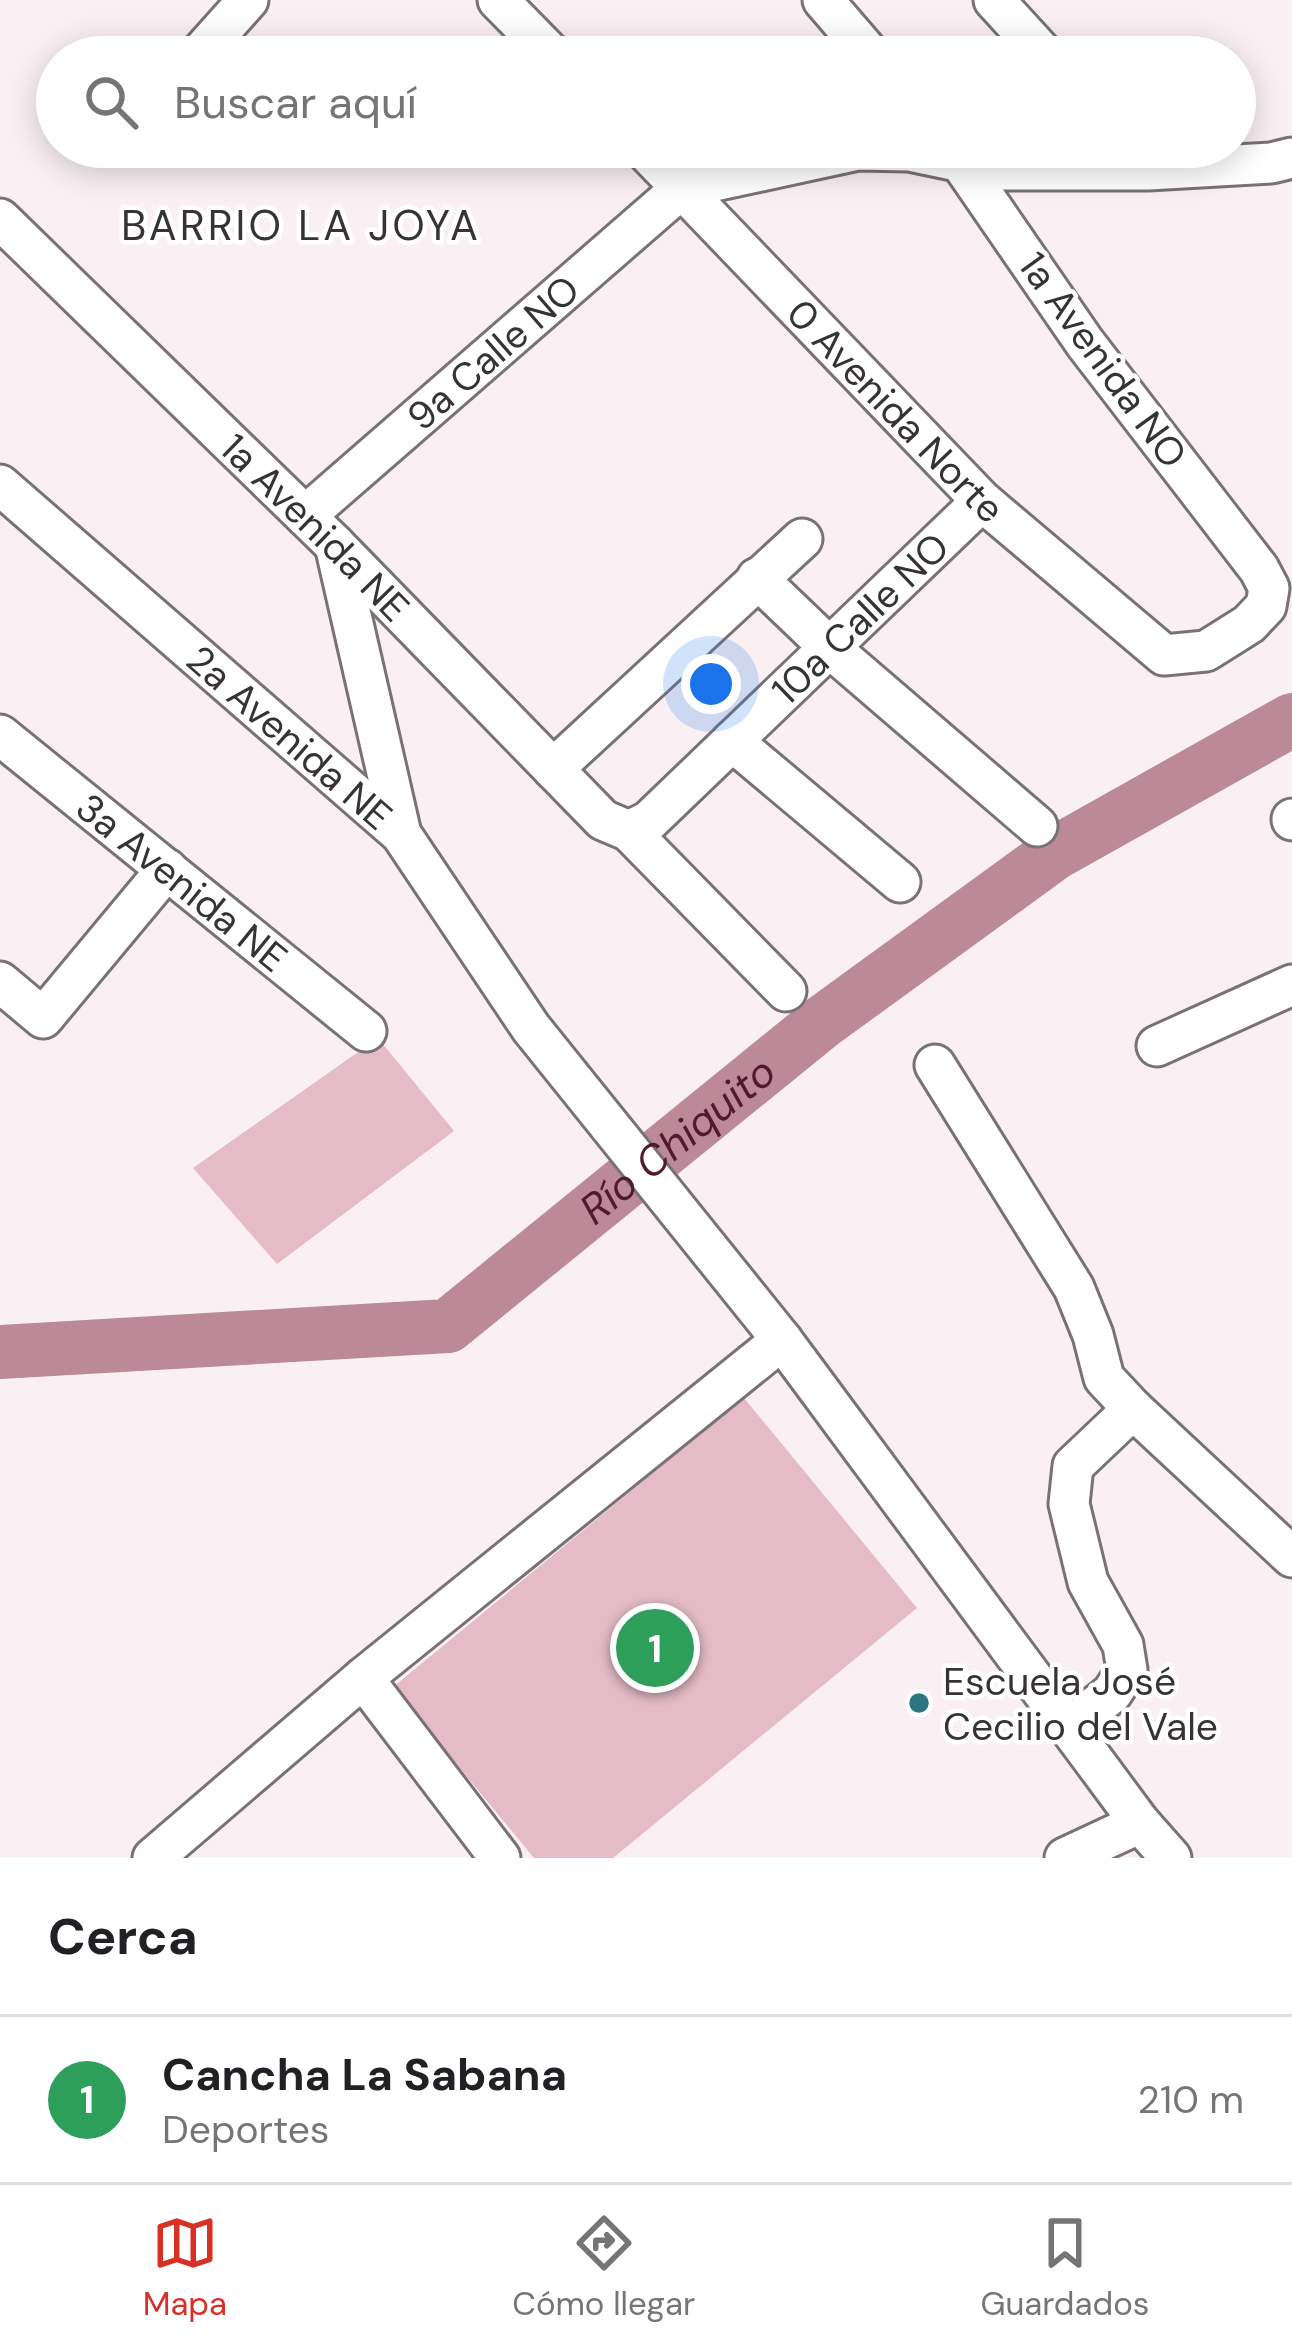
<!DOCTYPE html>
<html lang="es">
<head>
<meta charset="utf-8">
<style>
  body { margin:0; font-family:"DM Sans",sans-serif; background:#f2f2f2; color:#202124 }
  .you { position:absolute; left:711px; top:684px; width:42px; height:42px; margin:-30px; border:9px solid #fff; border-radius:50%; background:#1a73e8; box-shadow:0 0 0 18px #1a73e833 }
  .badge { display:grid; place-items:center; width:78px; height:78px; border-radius:50%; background:#d93025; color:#fff; font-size:39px; font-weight:700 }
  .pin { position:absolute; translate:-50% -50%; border:6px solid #fff; box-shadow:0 3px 12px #0006 }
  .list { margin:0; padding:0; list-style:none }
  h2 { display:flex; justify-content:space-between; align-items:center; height:156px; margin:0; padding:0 48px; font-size:51px }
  h2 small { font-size:39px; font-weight:400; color:#757577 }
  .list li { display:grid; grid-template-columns:78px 1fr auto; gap:36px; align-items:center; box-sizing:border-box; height:168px; padding:0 48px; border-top:3px solid #e0e0e0 }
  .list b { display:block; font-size:45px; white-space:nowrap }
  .list p { margin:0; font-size:39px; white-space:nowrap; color:#757577 }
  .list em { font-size:39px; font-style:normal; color:#757577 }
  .icon { flex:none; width:66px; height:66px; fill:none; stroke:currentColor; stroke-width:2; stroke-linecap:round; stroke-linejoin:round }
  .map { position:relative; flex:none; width:1292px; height:1858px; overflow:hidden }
  .search { position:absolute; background:#fff; box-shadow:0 6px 30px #0003; left:36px; right:36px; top:36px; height:132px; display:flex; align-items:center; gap:30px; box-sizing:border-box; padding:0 42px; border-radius:66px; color:#757577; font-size:45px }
  .sheet { height:324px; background:#fff }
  nav { display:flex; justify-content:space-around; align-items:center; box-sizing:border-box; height:168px; border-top:3px solid #e0e0e0; background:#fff; font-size:33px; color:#757577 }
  nav a { display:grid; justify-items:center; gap:6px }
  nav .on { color:#d93025 }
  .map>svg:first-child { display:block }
</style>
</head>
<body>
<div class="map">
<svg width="1292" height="1858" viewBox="0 0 1292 1858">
  <rect width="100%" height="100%" fill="#faf0f3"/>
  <path fill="#e4bbc6" d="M378 1038 454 1131 277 1264 193 1168Z
    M744 1398 917 1608 613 1858H534L393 1687Z"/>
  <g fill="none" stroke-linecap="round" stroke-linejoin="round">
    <path stroke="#bb8998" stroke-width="54" id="s1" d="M0 1352 448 1326 821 1023 1055 853 1292 720"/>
    <g stroke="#7a7174" stroke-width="45">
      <g id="minor">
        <path d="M498 0 554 57"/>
        <path d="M823 0 872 57"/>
        <path d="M994 0 1046 57"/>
        <path d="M197 57 248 0"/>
        <path id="s2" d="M642 147 982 501 1164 655 1206 651 1249 624 1266 606 1269 588 1259 569 1085 343 950 147"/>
        <path id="s3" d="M0 219 335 545 603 820 629 831 786 991"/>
        <path id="s4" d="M0 485 401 834 531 1028 782 1340 1140 1823 1171 1858"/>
        <path id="s5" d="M305 516 682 188 858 150 909 151 1000 170H1148L1271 163 1292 158"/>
        <path d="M335 545 401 834"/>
        <path d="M757 578 830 648 1037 826"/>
        <path id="s6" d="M0 735 366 1031"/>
        <path d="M732 741 900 882"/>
        <path d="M553 769 802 539"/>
        <path d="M1292 819V820"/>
        <path id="s7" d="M629 831 649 821 982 501"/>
        <path d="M0 982 43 1018 167 869"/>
        <path d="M1157 1046 1292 985"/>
        <path d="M935 1065 1074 1288 1093 1335 1104 1378 1133 1409"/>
        <path d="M363 1678 500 1858"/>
        <path d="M1071 1726 1112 1693 1127 1670 1123 1645 1088 1582 1069 1504 1073 1466 1133 1409 1292 1557"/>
        <path d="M153 1858 363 1678 782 1340"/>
        <path d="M1065 1858 1140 1823"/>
      </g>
    </g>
    <use href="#minor" stroke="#fff" stroke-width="39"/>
  </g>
  <circle fill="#2d7580" stroke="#fff" stroke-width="4.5" cx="919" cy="1703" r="12"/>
  <g text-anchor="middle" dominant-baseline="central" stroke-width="9" stroke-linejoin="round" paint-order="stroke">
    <g font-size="39" fill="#373334" stroke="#fff">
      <text stroke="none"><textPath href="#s5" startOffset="249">9a Calle NO</textPath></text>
      <text transform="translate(1103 360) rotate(54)">1a Avenida NO</text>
      <text stroke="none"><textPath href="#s2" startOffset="366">0 Avenida Norte</textPath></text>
      <text stroke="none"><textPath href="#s3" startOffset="441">1a Avenida NE</textPath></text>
      <text stroke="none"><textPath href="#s7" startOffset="315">10a Calle NO</textPath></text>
      <text stroke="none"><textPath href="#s4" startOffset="384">2a Avenida NE</textPath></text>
      <text stroke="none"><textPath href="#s6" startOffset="234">3a Avenida NE</textPath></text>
    </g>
    <g font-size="39" fill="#373334" stroke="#fff" text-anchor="start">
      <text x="943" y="1681">Escuela José<tspan x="943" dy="45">Cecilio del Vale</tspan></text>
    </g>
    <g font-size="42" letter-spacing="3" fill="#373334" stroke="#fff">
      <text x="301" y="225">BARRIO LA JOYA</text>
    </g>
    <g font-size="42" font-style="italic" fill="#551831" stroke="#fff">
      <text stroke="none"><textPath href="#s1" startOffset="744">Río Chiquito</textPath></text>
    </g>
  </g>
</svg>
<div class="you"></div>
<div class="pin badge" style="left:655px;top:1648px;background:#2e9e5b">1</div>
<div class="search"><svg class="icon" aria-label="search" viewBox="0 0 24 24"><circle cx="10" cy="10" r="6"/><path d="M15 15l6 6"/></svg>Buscar aquí</div>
</div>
<section class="sheet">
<h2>Cerca<small></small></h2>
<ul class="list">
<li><span class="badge" style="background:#2e9e5b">1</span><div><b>Cancha La Sabana</b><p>Deportes</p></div><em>210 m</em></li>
</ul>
</section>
<nav>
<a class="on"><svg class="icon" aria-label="map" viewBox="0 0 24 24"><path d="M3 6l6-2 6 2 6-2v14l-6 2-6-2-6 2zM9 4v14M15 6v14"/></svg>Mapa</a>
<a><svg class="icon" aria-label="directions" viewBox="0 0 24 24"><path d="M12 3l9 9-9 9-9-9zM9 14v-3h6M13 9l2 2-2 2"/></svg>Cómo llegar</a>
<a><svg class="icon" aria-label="saved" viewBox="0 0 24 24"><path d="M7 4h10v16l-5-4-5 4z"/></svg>Guardados</a>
</nav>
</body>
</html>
